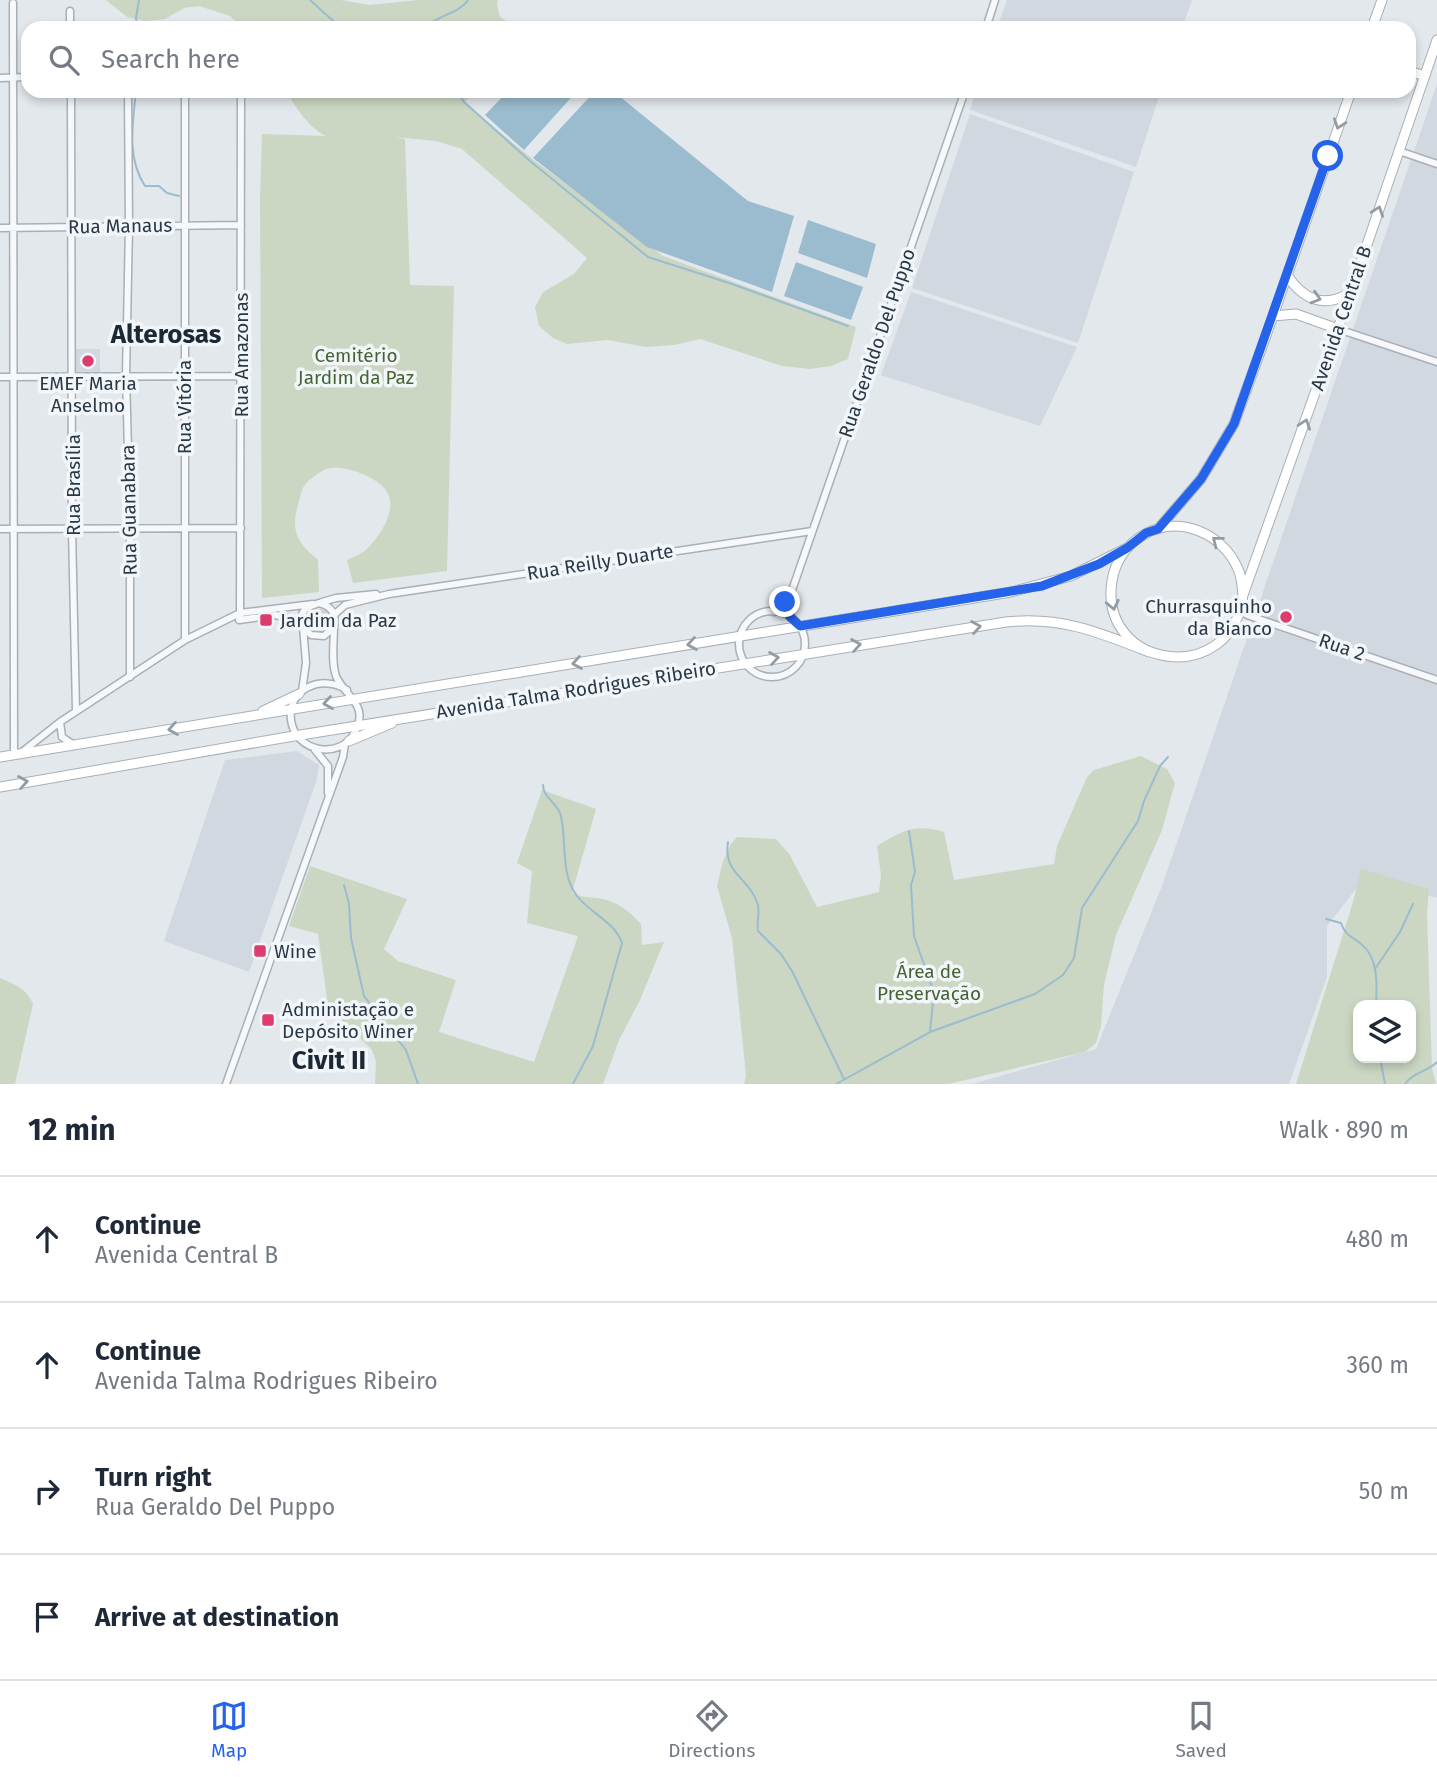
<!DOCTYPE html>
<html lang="en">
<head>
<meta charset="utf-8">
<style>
  body { margin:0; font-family:"Fira Sans",sans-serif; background:#f2f2f3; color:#1f2937 }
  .controls { position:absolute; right:21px; bottom:21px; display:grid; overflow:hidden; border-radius:14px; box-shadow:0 4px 10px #0003 }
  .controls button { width:63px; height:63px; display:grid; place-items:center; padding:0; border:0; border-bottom:2px solid #e0e1e3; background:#fff; color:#1f2937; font:35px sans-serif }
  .stop { position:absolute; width:21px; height:21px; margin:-16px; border:5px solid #2563eb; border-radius:50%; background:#fff }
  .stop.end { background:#2563eb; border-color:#fff; box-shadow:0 2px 7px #0008 }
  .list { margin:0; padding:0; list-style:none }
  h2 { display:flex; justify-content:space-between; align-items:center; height:91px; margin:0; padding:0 28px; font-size:30px }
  h2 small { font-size:23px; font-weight:400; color:#747a83 }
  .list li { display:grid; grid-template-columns:46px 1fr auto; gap:21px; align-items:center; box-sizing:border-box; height:126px; padding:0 28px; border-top:2px solid #e0e1e3 }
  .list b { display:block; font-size:26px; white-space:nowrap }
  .list p { margin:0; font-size:23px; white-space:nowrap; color:#747a83 }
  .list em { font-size:23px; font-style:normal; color:#747a83 }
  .icon { flex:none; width:38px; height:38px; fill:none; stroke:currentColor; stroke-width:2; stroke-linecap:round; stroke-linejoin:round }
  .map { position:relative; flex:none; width:1437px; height:1084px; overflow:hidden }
  .search { position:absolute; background:#fff; box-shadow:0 4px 10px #0003; left:21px; right:21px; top:21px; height:77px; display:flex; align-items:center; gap:18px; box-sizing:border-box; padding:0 24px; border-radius:21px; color:#747a83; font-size:26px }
  .sheet { height:595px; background:#fff }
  nav { display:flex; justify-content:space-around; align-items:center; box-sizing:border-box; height:98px; border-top:2px solid #e0e1e3; background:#fff; font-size:19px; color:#747a83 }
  nav a { display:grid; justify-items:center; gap:4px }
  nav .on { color:#2563eb }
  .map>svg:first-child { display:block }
</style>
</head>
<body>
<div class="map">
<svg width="1437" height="1084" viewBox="0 0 1437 1084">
  <rect width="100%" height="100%" fill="#e3e8ec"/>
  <path fill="#d1d8df" d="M1007 0H1192L1182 28H997Z
    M1437 84V898L1366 876 1327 926V977L1289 1084H972L1096 1049 1162 886Z
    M976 91H1161L1136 167 970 110Z
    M970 114 1134 172 1078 343 912 288Z
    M911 292 1077 347 1040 426 881 375Z
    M76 349H100V373H76Z
    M297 751 319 765 317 779 249 972 164 941 225 760Z"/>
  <path fill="#cbd7c3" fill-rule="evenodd" d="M106 0H341L369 5 418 0H498L497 5 500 17 518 28H243L230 16 199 6 184 8 165 19 145 21 127 17Z
    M286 91H475L464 103 535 161 663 256 856 327 848 359 831 366 810 369 782 366 700 339 674 345 645 347 608 340 567 344 553 338 539 326 535 307 543 292 574 274 587 258 462 149 436 141 393 137 405 139 410 285 454 286 447 571 353 583 347 560C353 557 361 554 366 550 380 536 400 508 385 489 375 476 342 464 326 469 321 471 308 480 305 485 301 489 300 499 298 505 290 532 298 543 318 560L319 592 262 598 260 199 262 134 326 136C309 128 296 108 286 91Z
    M306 622a13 13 0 1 1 26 0a13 13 0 1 1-26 0Z
    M1141 756 1167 769 1175 783 1162 830 1116 935 1104 985 1101 1026 1096 1043 1085 1052 948 1084H744L746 1076 732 938 717 886 723 861 731 844 737 837 776 839 790 855 817 907 879 892 881 875 877 846C901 831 915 823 944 832L954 880 1054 864 1057 846 1087 777 1094 770Z
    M542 790 596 809 572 893C581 897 586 897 596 898 616 900 628 910 641 924L642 945 664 942 640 1000 619 1040 603 1084H375L376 1061 372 1050 328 1006 318 934 289 926 310 866 407 899 384 949 398 961 456 980 439 1032 534 1062 578 936 527 923 532 871 517 863Z
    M1361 869 1429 889 1427 914 1432 1068 1436 1084H1296L1353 902ZM1358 1005H1411V1058H1358Z
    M0 978C16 985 26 988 33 1004L15 1084H0Z"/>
  <path fill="#9bbccf" d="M508 91H577L524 150 485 115Z
    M595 91H613L748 201 794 216 772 292 647 247 533 158Z
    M808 220 876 244 867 278 798 253Z
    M796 262 863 287 851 320 784 296Z"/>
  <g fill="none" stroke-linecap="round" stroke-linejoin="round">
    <path stroke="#9bbccf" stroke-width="2" d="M310 0 341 28
      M137 28 136 18 139 0
      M424 28C436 16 460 13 468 0
      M136 91C133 123 126 157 145 186H159L167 193 179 196
      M459 91 463 101 530 161 648 257 732 284 848 326
      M543 785C543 798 558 803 561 816 567 842 560 874 577 896 590 913 615 922 622 943L593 1046 573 1084
      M909 831 915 872 911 885 914 936 934 993 930 1031
      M728 842C723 874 749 878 757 902 761 911 756 922 758 931L781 954 792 971 844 1079
      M344 885 349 904 351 938 364 996 406 1050 418 1084
      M1326 919 1341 923C1345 935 1351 936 1360 943 1379 957 1377 985 1376 1005
      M1375 969 1400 932 1413 904
      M1380 1058 1385 1084
      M836 1084 930 1032 1035 994 1063 975 1074 958 1082 908 1138 821 1144 801 1160 766 1168 757
      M1405 1084C1413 1072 1427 1072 1437 1062"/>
    <g stroke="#a7b0b7" stroke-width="9">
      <path id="street" d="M13 3 14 754
        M70 11V28
        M986 28 995 0
        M0 78 28 77
        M71 91 72 529 76 711
        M128 91 129 226 126 375 130 527V677
        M1399 151 1437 164
        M0 228 241 225
        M1338 329 1437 362
        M0 377 241 376
        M0 529 241 528
        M322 602 336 598 376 594
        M739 644a33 33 0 1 1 66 0a33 33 0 1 1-66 0Z
        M774 612 790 596
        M335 614 345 605 389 594 812 531
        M1247 615 1437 680
        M790 617V596L965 91
        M239 620 275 615 301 621
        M240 620 241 91
        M302 626 311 635 324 636 334 627C337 615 332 606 319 603L306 608 302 614 306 663 302 691
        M334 627C334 642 331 662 336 676 344 696 370 704 355 732 340 761 295 752 291 720 287 688 323 674 347 690
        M185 640V91
        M60 722 62 737 74 745
        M315 750 328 766V793
        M22 752 60 722 185 640 240 613 313 604
        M226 1084 343 757 345 744"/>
    </g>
    <g stroke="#a7b0b7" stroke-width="11">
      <path id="secondary" d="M1372 28 1382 0
        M1409 71 1425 76
        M1287 275C1303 300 1325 309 1351 292
        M1273 316 1296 314 1338 329
        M1158 529 1201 479 1234 424 1273 316 1351 91
        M1243 595C1242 587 1242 577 1238 569 1223 533 1179 515 1145 534 1127 544 1115 561 1112 581 1098 669 1232 689 1243 595L1347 303 1437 40
        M263 711 299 694
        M349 741 392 723
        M0 757 1011 592 1071 576 1127 548
        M0 787 288 737 1006 622C1060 616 1099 632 1149 652"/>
    </g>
    <use href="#street" stroke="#f6f8fa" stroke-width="6"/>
    <use href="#secondary" stroke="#fff" stroke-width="9"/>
  </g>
  <defs><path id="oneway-chevron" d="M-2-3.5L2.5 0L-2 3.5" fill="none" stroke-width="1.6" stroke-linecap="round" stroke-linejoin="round" transform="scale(1.75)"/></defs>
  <g stroke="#949ca3">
    <use href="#oneway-chevron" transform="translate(1339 124) rotate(109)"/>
    <use href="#oneway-chevron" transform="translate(1378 211) rotate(-71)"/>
    <use href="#oneway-chevron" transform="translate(1316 298) rotate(17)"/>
    <use href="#oneway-chevron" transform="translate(1305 424) rotate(-71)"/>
    <use href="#oneway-chevron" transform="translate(1217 541) rotate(-142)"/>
    <use href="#oneway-chevron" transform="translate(1113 605) rotate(78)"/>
    <use href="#oneway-chevron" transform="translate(976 627) rotate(-9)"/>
    <use href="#oneway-chevron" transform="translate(692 644) rotate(171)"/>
    <use href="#oneway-chevron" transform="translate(856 645) rotate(-9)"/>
    <use href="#oneway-chevron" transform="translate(774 658) rotate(-9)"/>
    <use href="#oneway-chevron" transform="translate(577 663) rotate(171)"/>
    <use href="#oneway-chevron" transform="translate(328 703) rotate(171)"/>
    <use href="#oneway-chevron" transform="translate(173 729) rotate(170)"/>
    <use href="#oneway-chevron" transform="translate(23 782) rotate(-10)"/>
  </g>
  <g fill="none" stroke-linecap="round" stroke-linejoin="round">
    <path stroke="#2563eb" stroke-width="9" d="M785 602 790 596V617L800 626 1042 586 1099 564 1127 548 1146 533 1158 529 1201 479 1234 424 1328 156"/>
  </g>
  <g fill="#dc3d6e" stroke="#f3f6f9" stroke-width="2.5">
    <circle cx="88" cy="361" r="7"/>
    <circle cx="1286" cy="617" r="7"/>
    <rect x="259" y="613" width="14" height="14" rx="3.5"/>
    <rect x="253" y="944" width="14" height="14" rx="3.5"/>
    <rect x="261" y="1013" width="14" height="14" rx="3.5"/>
  </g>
  <g text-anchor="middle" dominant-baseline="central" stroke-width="7" stroke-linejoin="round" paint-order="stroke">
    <g font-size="19" fill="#283847" stroke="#f3f6f9">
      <text transform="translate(120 226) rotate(-1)">Rua Manaus</text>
      <text transform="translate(1341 318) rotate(-71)">Avenida Central B</text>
      <text transform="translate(877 343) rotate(-71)">Rua Geraldo Del Puppo</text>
      <text transform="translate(241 355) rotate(-90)">Rua Amazonas</text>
      <text transform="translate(184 407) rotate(-90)">Rua Vitória</text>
      <text transform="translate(73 485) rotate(-90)">Rua Brasília</text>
      <text transform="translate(129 510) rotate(-91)">Rua Guanabara</text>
      <text transform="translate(600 562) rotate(-9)">Rua Reilly Duarte</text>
      <text transform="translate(1342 647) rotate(19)">Rua 2</text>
      <text transform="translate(576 690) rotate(-9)">Avenida Talma Rodrigues Ribeiro</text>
    </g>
    <g font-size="19" fill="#456434" stroke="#f3f6f9">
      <text x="356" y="355">Cemitério<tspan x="356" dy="22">Jardim da Paz</tspan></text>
      <text x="929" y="971">Área de<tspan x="929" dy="22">Preservação</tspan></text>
    </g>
    <g font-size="19" fill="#283847" stroke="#f3f6f9" text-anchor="start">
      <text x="88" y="383" text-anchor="middle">EMEF Maria<tspan x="88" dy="22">Anselmo</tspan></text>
      <text x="1272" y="606" text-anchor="end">Churrasquinho<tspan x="1272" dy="22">da Bianco</tspan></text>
      <text x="280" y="620">Jardim da Paz</text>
      <text x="274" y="951">Wine</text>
      <text x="282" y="1009">Administação e<tspan x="282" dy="22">Depósito Winer</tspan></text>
    </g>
    <g font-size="26" font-weight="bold" fill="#1b2937" stroke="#f3f6f9">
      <text x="166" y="334">Alterosas</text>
      <text x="329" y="1060">Civit II</text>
    </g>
  </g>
</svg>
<div class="controls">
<button><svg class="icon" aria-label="layers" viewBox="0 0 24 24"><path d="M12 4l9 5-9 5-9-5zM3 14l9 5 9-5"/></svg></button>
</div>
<div class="stop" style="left:1328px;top:156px"></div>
<div class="stop end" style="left:785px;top:602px"></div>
<div class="search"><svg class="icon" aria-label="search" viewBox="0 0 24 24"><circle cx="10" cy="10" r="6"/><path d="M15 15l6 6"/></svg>Search here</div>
</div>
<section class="sheet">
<h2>12 min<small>Walk · 890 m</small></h2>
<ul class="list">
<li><svg class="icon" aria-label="ahead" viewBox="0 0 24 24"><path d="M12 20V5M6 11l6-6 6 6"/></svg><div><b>Continue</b><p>Avenida Central B</p></div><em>480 m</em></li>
<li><svg class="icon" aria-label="ahead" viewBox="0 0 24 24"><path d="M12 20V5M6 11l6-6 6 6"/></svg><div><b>Continue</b><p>Avenida Talma Rodrigues Ribeiro</p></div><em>360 m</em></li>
<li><svg class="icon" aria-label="right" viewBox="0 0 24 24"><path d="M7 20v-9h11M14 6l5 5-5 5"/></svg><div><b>Turn right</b><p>Rua Geraldo Del Puppo</p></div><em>50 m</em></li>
<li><svg class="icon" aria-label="arrive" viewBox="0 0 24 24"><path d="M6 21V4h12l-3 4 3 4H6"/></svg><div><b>Arrive at destination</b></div></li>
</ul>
</section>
<nav>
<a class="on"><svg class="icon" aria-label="map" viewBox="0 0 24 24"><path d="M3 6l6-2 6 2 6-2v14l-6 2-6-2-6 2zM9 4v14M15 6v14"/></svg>Map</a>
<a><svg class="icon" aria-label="directions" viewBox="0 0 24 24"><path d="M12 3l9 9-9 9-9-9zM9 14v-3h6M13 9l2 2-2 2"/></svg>Directions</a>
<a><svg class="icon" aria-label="saved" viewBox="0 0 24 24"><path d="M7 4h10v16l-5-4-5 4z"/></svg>Saved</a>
</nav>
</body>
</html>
